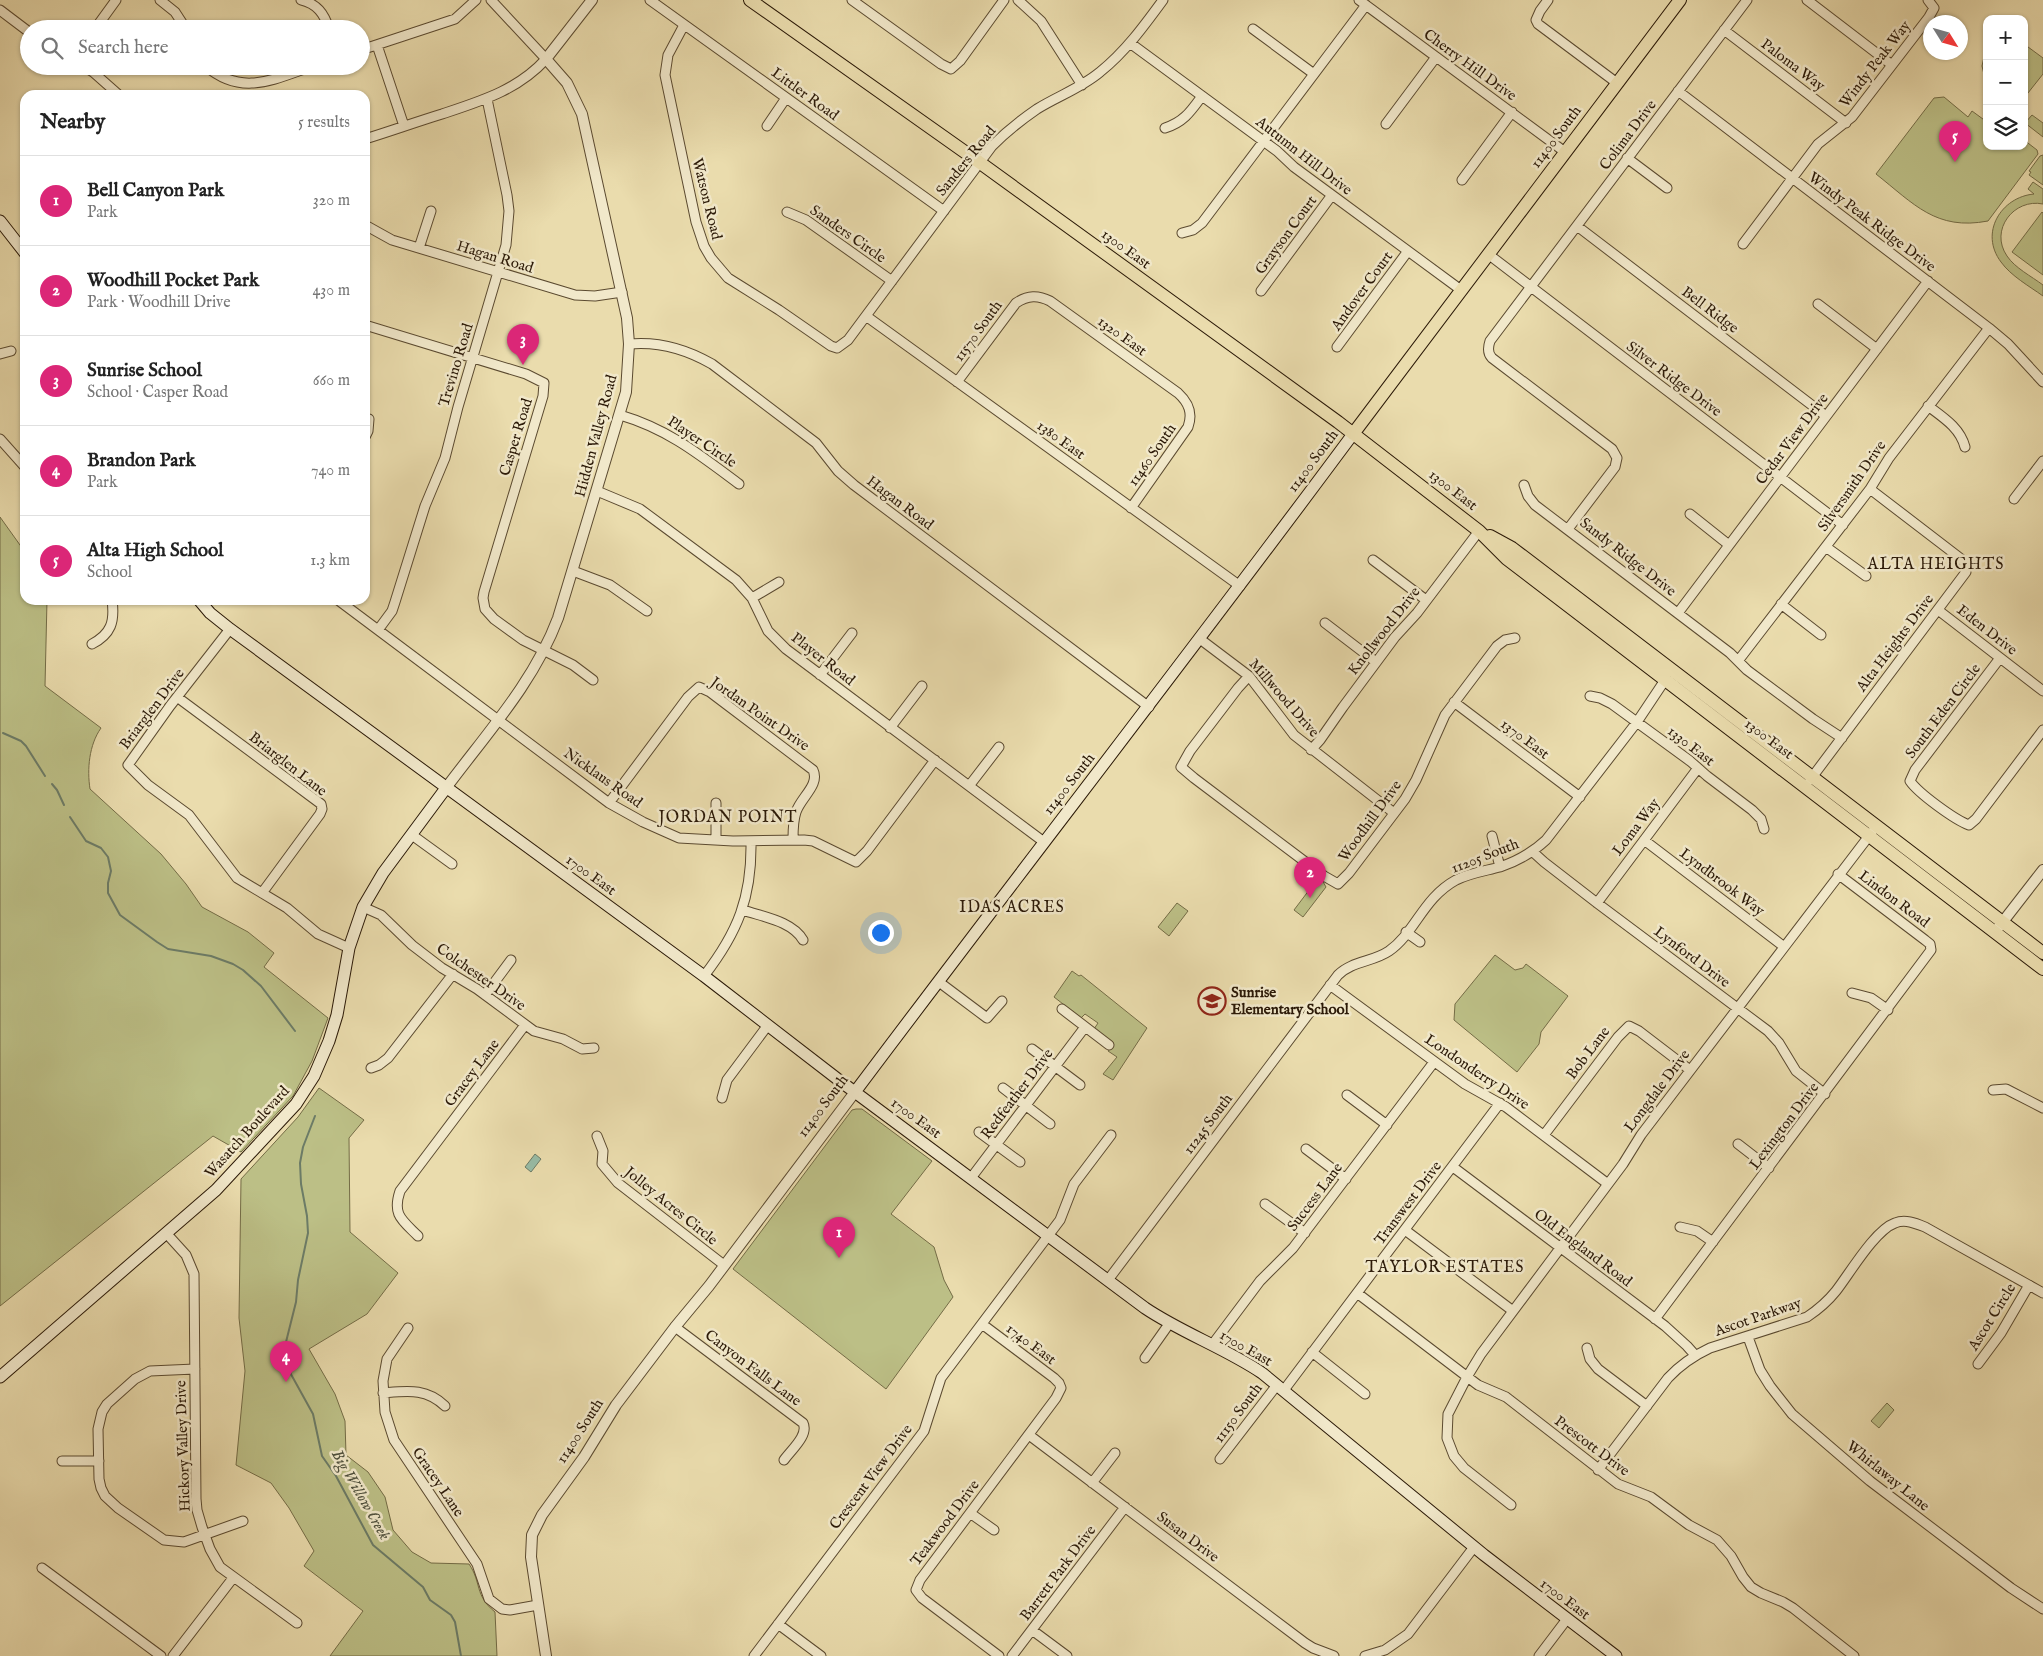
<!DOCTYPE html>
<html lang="en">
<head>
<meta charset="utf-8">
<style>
  body { margin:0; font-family:"IM FELL English",serif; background:#f2f2f2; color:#222 }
  .controls { position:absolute; right:15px; top:15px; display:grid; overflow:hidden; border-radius:10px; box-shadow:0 1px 4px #0004 }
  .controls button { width:45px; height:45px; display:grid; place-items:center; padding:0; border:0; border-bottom:1px solid #e0e0e0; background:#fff; color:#222; font:25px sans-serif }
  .compass { position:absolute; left:1923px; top:15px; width:45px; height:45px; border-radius:50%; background:#fff; box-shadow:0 1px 4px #0004; rotate:127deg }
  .you { position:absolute; left:880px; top:932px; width:18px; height:18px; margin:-12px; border:4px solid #fff; border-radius:50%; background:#1a73e8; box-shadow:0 0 0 8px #1a73e833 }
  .badge { display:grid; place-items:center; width:32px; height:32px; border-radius:50%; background:#db2777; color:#fff; font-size:16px; font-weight:700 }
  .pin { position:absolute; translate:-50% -41px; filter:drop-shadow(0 1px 2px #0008) }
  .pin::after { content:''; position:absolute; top:26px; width:18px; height:15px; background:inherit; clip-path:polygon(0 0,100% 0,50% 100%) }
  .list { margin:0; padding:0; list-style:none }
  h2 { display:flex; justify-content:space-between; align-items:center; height:65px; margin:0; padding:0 20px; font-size:21px }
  h2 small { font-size:16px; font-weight:400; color:#767676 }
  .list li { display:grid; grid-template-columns:32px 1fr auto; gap:15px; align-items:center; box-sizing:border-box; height:90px; padding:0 20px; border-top:1px solid #e0e0e0 }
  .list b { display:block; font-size:19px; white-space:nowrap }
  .list p { margin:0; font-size:16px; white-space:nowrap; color:#767676 }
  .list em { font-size:16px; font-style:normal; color:#767676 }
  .icon { flex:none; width:28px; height:28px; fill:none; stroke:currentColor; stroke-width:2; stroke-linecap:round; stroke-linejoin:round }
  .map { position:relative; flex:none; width:2043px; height:1656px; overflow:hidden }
  .search { position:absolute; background:#fff; box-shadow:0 1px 4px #0004; left:20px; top:20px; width:350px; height:55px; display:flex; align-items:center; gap:12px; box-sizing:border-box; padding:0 18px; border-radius:28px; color:#767676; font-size:19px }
  .panel { position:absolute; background:#fff; box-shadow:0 1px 4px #0004; left:20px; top:90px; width:350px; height:515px; border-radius:15px }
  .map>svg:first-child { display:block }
</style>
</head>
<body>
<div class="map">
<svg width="2043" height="1656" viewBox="0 0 2043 1656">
  <rect width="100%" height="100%" fill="#eadcad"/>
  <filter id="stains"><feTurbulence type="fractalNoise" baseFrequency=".004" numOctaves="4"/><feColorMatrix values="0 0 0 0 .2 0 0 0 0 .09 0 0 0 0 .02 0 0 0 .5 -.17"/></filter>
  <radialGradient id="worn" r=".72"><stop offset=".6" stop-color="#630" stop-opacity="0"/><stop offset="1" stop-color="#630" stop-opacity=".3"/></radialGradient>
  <path fill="#bcbf86" stroke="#746c46" d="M1987 43V87L1982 66Z
    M2024 44 2043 58V74L2024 98Z
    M1944 97 1968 117 1972 111 1987 122V146H2024V140L2037 150 2038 154 1988 221C1936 231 1914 204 1876 174L1934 98Z
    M2032 115 2043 123V137L2025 123Z
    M2043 155V185L2029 175 2031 172 2029 171 2040 156Z
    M2033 182 2043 189V204C2014 198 1989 230 2007 256 2015 268 2031 276 2043 285V296C2029 286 2011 276 2001 262 1979 233 2001 197 2034 194L2028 189Z
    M2042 212 2043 213V275L2012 252Z
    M0 517 25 552V600H47L45 686 101 728C89 745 87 769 90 789L161 854 186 884 202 907 248 932 274 953 264 967 328 1018 312 1061 293 1096 241 1152 213 1136 0 1306Z
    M1319 877 1322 880 1326 887 1303 917 1294 910Z
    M1177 903 1188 911 1169 936 1158 927Z
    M1495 955 1515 970 1523 968 1526 964 1568 996 1541 1032 1539 1044 1517 1072 1454 1020 1455 1004Z
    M1072 971 1079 976 1081 975 1147 1028 1113 1080 1103 1074 1117 1057 1108 1051 1113 1043 1094 1029 1098 1023 1085 1014 1081 1018 1054 997Z
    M319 1088 364 1120 349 1138 350 1232 398 1273 367 1314 309 1349 335 1394 345 1421 346 1455 368 1472 385 1497 393 1530 412 1552 431 1563 469 1564C482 1583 474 1595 495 1612L497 1656H330L363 1611 304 1566 314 1551 289 1508 271 1483 236 1465 245 1371 239 1318 241 1179 298 1117Z
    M856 1109H862L932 1161 891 1214 934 1247 944 1280 953 1297 886 1389 733 1269 852 1110Z
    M1887 1403 1894 1410 1879 1428 1871 1421Z"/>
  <path fill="#98bca6" stroke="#6c7b66" d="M535 1154 541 1159 531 1172 525 1167Z"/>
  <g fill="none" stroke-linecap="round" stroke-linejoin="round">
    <path stroke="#6c7b66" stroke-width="2" d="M3 733 21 741 26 746 45 776
      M52 784 57 790 64 805
      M70 817 86 841 101 848 108 857 111 871 108 883V893L120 915 157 942 168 949 211 956 233 964 243 970 261 986 295 1031
      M315 1116 303 1147 300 1163 301 1184 307 1216 308 1233 298 1280 296 1302 282 1358 313 1414 322 1456 336 1476 373 1545 423 1587 430 1600 451 1615 455 1622 461 1656"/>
    <g stroke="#5b4a30" stroke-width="11">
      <path id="minor" d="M160 0 175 12 186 29
        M301 0C317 4 324 13 329 29
        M650 0 944 211
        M852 0 941 64 951 69 960 61 1004 0
        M1018 0 1041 21 1082 85
        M1359 0 1565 152
        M1548 0 1540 11 1536 20 1538 24 1617 83
        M1807 0 1892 65
        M0 10 29 32
        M684 25 668 55 665 75 696 222 704 246 711 258 728 278 779 310 831 346 837 348 848 340 992 146C1006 132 1021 120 1037 109 1058 96 1081 88 1100 72 1125 52 1144 26 1163 0
        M95 29 116 0
        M1253 29 1314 74
        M1724 30 1846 123
        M1130 43 1277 151 1294 167 1461 290
        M377 45 404 126
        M361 50 455 19 476 0
        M83 66 93 72 119 95
        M206 66C242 97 274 79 313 66
        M1678 91 1989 328 2008 344 2043 382
        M1386 124 1436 57
        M767 126 786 98
        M1165 128C1184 122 1191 111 1202 96
        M365 139C391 131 416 122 442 114 481 101 518 90 546 59L491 0
        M1627 158 1667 188
        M1462 180 1512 112
        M787 212 806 220 892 281
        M365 225 392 240 575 295 595 296 622 292
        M1577 226 1826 416
        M1182 233 1193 230 1202 223 1366 5
        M1743 244 1818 144 1852 117 1929 17 1934 8 1928 0
        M419 248 431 211
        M1488 254 1843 525
        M1261 291 1332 195
        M1818 304 1877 349
        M866 316 1240 586
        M365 325 526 374 544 383 543 396 484 592 483 598 485 609 494 619 523 640 573 665 593 680
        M629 344C660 341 686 349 712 364L816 443 838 471 854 485 1149 707
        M1337 347 1408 251
        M0 354 11 351
        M957 382 1016 303C1028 295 1038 295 1050 301L1178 393C1189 403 1193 413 1188 427L1131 508
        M1928 406C1944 418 1960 428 1965 447
        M620 415C668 429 700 455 739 484
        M365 437 368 431 369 419
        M0 439 25 467
        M1524 485 1528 496 1535 505 1730 653 1747 670 1813 719 1842 738
        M597 491 640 509 736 580 752 598 768 631 786 649 1044 842
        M2014 499 2043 461
        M1690 514 1729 545
        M1568 529 1615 467 1617 458 1612 449 1492 358C1487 353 1488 347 1490 341L1747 0
        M1826 547 1866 576
        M1373 560 1426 600
        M573 571 610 585 647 611
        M752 598 779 582
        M338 600 609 803 643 822 679 838 733 841 804 840 813 841 856 862 867 851 935 760
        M1781 604 1821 635
        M1938 610 2043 691
        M1678 613 1928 281
        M1325 623 1376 662
        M230 629 170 706 128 765 148 785 189 815 237 878 287 908 318 934 349 948
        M378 630 392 611 395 602 425 506 445 458 458 407 506 245 509 211 507 195 487 99
        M1200 639 1249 676 1294 735 1394 813
        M92 644C111 634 115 622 112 600
        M2000 658 1915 770 1910 781C1918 793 1955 820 1969 825L1976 819 2043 730
        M1738 661 1870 489 1889 458 1989 328
        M820 675 852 633
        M1249 676 1238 688 1190 751 1181 767 1194 778 1324 876 1338 884 1349 873 1405 799 1416 780 1445 715 1497 646 1505 640 1515 638
        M1590 696 1600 698 1612 704 1690 761 1707 776 1752 810 1761 819 1764 829
        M177 697 321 804 322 809 320 814 262 893
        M1454 702 1580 797
        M890 728 922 686
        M1311 750 1320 740 1343 707 1395 637 1417 613 1479 531
        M1810 780 1966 572 1964 562 1960 558 1870 489
        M969 786 999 747
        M609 803 688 697 699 687 710 692 813 770C820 785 801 797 796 812 793 821 793 830 793 839
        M716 803V840
        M412 835 452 864
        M1492 836 1500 867
        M1644 840 1783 946
        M1533 852 1544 862 1597 903 1768 1031 1779 1043 1796 1071 1825 1094
        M1597 903 1698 768
        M363 907 381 915 412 945 442 968 477 989 534 1031 563 1039 582 1049 594 1048
        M743 910C763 917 792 921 803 940
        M1406 932 1420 942
        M704 976C738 932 752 897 751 841
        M939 982 987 1018 1002 1001
        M1330 985 1465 1084 1506 1107 1608 1184
        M1852 993 1871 998 1888 1010
        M485 995 511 960
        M1062 1009 1109 1045
        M1032 1049 1080 1085
        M371 1068 379 1065 388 1058 453 974
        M1003 1088 1050 1124
        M1993 1090 2006 1089 2043 1108
        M1347 1095 1387 1125
        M722 1098 727 1080 768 1025
        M979 1132 1020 1162
        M1544 1135 1618 1037 1629 1026 1639 1031 1690 1070
        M597 1136 603 1151 602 1164 618 1183 724 1265
        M1738 1144 1769 1168
        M1306 1149 1346 1179
        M1453 1167 1665 1326 1687 1346 1695 1355
        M971 1178 1085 1027
        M1265 1204 1305 1233
        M1680 1227 1697 1231 1713 1242
        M1405 1230 1513 1311
        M166 1233 186 1255 194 1274 196 1499 197 1510 202 1527 210 1549 220 1567 297 1623
        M418 1236C402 1220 392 1215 400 1191L525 1025
        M1108 1280 1338 975C1352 961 1373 962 1389 951 1415 933 1423 898 1456 880 1470 873 1485 871 1500 867 1518 861 1532 853 1546 840L1637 722 1665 680
        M1357 1293 1478 1385 1506 1397 1618 1484 1651 1497 1689 1525 1717 1540 1731 1556 1743 1577 1751 1587 1761 1593 1783 1602 1793 1608 1854 1656
        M1655 1319 1931 950 1930 944 1925 940 1838 874
        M982 1324 1054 1378 1059 1383 1061 1388 1056 1398 920 1580 916 1590 922 1598 999 1656
        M675 1327 803 1423C809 1435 791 1450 784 1460
        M408 1328 387 1359 383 1381 385 1412 394 1440 477 1564 489 1599 502 1609 510 1610 538 1605
        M1748 1337 1760 1370 1770 1386 1792 1414 1870 1481 2011 1588 2043 1609
        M1212 1345 1260 1281 1293 1248 1434 1062
        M1587 1348 1590 1359 1598 1369 1647 1406
        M1312 1352 1365 1394
        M1145 1358 1169 1324
        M1978 1364 2001 1333 2029 1285
        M195 1369 150 1371 135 1379 107 1404 102 1412 98 1429 99 1479 101 1488 105 1496 118 1508 164 1540 184 1542 243 1521
        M1284 1390 1500 1103
        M383 1393C408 1391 426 1388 445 1406
        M1029 1435 1305 1643 1313 1648 1334 1656
        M1220 1459 1277 1385
        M62 1461H99
        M1598 1470 1668 1378C1681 1364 1693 1356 1710 1348L1807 1317C1819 1309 1828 1301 1836 1291 1850 1273 1875 1230 1895 1223 1905 1219 1915 1223 1925 1227L2043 1293
        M1092 1483 1115 1453
        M1511 1505 1464 1468 1454 1456 1447 1438 1448 1414 1467 1377 1481 1354 1623 1164 1641 1135 1872 832
        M970 1513 994 1530
        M42 1568 161 1656
        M778 1624 821 1656
        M1032 1630 1067 1656
        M173 1656 233 1578
        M754 1656 924 1431 941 1378 1060 1220 1074 1184 1111 1135
        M1012 1656 1125 1507
        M1365 1656 1385 1650 1408 1634 1474 1547
        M1539 1656 1567 1619"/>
    </g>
    <g stroke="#5b4a30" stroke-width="12">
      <path id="tertiary" d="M446 788C487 733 534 682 558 618L626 392 629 344 627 318 582 114 567 83 546 59 592 0
        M1998 928 2043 870
        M546 1656 531 1557 532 1535 542 1515 584 1457 616 1405 675 1327 709 1286 855 1092"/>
    </g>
    <g stroke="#2b1907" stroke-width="13">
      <path id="secondary" d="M0 221 25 253
        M199 600 210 613 230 629 704 976 844 1084 1145 1308C1182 1333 1225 1348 1262 1373L1484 1555 1616 1656
        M855 1092C1020 872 1189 655 1353 434
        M0 1377 216 1190 296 1104 314 1076 329 1041 337 1015 349 948 363 907 383 873 446 788"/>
    </g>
    <g stroke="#2b1907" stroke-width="14">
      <path id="primary" d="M750 0 979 162 1338 422 1479 531 1507 559 2043 969
        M1353 434 1680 0
        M1490 536 1512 548 2043 953"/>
    </g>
    <use href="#minor" stroke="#f1e8ca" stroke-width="9"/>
    <use href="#tertiary" stroke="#f1e8ca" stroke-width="10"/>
    <use href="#secondary" stroke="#f1e8ca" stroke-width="11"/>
    <use href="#primary" stroke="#eadcad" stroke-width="12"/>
  </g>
  <defs>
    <g id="school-ring" transform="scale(1.4375)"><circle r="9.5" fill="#f1e8ca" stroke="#8f2418" stroke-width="1.5"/><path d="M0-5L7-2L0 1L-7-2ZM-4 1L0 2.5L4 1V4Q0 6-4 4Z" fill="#8f2418"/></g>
  </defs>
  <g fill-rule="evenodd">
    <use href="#school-ring" x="1212" y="1001"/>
  </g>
  <g text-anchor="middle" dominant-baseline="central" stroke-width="5" stroke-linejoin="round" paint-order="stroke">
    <g font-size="15" fill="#2b1907" stroke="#f1e8ca">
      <text transform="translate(1875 64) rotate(-52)">Windy Peak Way</text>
      <text transform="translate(1470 65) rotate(36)">Cherry Hill Drive</text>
      <text transform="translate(1793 65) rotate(37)">Paloma Way</text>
      <text transform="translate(805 94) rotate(36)">Littler Road</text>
      <text transform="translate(1628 135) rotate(-53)">Colima Drive</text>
      <text transform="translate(1556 137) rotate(-53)">11400 South</text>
      <text transform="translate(1304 156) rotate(38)">Autumn Hill Drive</text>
      <text transform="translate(966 161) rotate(-51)">Sanders Road</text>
      <text transform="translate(707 199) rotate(76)">Watson Road</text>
      <text transform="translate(1872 222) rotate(37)">Windy Peak Ridge Drive</text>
      <text transform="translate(848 234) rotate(35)">Sanders Circle</text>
      <text transform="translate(1286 235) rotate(-54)">Grayson Court</text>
      <text transform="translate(1126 249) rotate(36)">1300 East</text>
      <text transform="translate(495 257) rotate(17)">Hagan Road</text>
      <text transform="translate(1362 291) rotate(-54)">Andover Court</text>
      <text transform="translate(1710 310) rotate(37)">Bell Ridge</text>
      <text transform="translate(978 331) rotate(-54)">11570 South</text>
      <text transform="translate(1122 336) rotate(36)">1320 East</text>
      <text transform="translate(456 365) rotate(-73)">Trevino Road</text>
      <text transform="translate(1674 379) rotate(37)">Silver Ridge Drive</text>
      <text transform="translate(596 436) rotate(-75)">Hidden Valley Road</text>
      <text transform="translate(516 437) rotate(-73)">Casper Road</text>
      <text transform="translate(1792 439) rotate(-53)">Cedar View Drive</text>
      <text transform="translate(1061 440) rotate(36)">1380 East</text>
      <text transform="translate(702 442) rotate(34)">Player Circle</text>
      <text transform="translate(1152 455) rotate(-55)">11460 South</text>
      <text transform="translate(1313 461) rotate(-53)">11400 South</text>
      <text transform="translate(1852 486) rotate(-55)">Silversmith Drive</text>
      <text transform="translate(1453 490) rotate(38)">1300 East</text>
      <text transform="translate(900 503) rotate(37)">Hagan Road</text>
      <text transform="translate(1628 557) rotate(38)">Sandy Ridge Drive</text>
      <text transform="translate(1987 630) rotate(38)">Eden Drive</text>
      <text transform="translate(1384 631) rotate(-52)">Knollwood Drive</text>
      <text transform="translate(1895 643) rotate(-53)">Alta Heights Drive</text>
      <text transform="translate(823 659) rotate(38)">Player Road</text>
      <text transform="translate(1284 698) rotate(49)">Millwood Drive</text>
      <text transform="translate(152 709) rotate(-53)">Briarglen Drive</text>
      <text transform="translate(1943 711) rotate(-53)">South Eden Circle</text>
      <text transform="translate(760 714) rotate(35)">Jordan Point Drive</text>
      <text transform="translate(1525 739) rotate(37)">1370 East</text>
      <text transform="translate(1769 739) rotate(37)">1300 East</text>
      <text transform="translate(1691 746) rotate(38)">1330 East</text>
      <text transform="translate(288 764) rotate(38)">Briarglen Lane</text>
      <text transform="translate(603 778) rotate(35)">Nicklaus Road</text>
      <text transform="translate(1069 784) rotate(-52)">11400 South</text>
      <text transform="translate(1370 821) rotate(-54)">Woodhill Drive</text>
      <text transform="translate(1636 827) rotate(-53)">Loma Way</text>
      <text transform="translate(1485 856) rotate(-21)">11205 South</text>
      <text transform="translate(591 875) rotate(36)">1700 East</text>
      <text transform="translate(1722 882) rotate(37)">Lyndbrook Way</text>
      <text transform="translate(1894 899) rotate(37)">Lindon Road</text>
      <text transform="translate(1692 957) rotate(37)">Lynford Drive</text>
      <text transform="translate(481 977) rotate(35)">Colchester Drive</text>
      <text transform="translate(1588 1053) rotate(-53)">Bob Lane</text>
      <text transform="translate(1477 1072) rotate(34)">Londonderry Drive</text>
      <text transform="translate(472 1073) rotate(-53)">Gracey Lane</text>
      <text transform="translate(1657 1091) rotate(-53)">Longdale Drive</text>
      <text transform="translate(1017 1094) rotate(-53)">Redfeather Drive</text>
      <text transform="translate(823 1106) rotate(-53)">11400 South</text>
      <text transform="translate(916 1118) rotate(36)">1700 East</text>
      <text transform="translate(1208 1124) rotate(-53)">11245 South</text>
      <text transform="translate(1784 1126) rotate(-53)">Lexington Drive</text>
      <text transform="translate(247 1132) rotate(-48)">Wasatch Boulevard</text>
      <text transform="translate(1315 1197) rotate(-53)">Success Lane</text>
      <text transform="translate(1408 1203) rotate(-53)">Transwest Drive</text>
      <text transform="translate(671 1206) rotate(39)">Jolley Acres Circle</text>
      <text transform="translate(1583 1248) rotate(37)">Old England Road</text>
      <text transform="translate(1758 1317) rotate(-19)">Ascot Parkway</text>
      <text transform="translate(1992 1317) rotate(-58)">Ascot Circle</text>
      <text transform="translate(1031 1344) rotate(37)">1740 East</text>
      <text transform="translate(1246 1348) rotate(30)">1700 East</text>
      <text transform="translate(753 1368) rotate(37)">Canyon Falls Lane</text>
      <text transform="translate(1238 1413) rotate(-53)">11150 South</text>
      <text transform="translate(580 1431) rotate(-57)">11400 South</text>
      <text transform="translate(183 1446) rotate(-92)">Hickory Valley Drive</text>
      <text transform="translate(1592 1446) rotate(37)">Prescott Drive</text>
      <text transform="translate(1888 1476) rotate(39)">Whirlaway Lane</text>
      <text transform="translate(871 1477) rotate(-53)">Crescent View Drive</text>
      <text transform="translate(438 1482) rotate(56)">Gracey Lane</text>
      <text transform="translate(945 1523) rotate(-53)">Teakwood Drive</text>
      <text transform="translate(1188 1537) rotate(37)">Susan Drive</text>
      <text transform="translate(1058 1573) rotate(-53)">Barrett Park Drive</text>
      <text transform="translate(1565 1599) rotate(37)">1700 East</text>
    </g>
    <g font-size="15" font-weight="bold" fill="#2b1907" stroke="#f1e8ca" text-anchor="start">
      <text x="1231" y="992">Sunrise<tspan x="1231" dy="17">Elementary School</tspan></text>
    </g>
    <g font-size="16" letter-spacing="1" fill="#2b1907" stroke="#f1e8ca">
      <text x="1936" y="565">ALTA HEIGHTS</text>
      <text x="728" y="818">JORDAN POINT</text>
      <text x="1012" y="908">IDAS ACRES</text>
      <text x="1445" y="1268">TAYLOR ESTATES</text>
    </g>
    <g font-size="16" font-style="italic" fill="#51523f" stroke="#f1e8ca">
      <text transform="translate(360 1495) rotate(60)">Big Willow Creek</text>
    </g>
  </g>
  <rect width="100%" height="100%" filter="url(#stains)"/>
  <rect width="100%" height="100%" fill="url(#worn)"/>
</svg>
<div class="controls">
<button>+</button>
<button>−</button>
<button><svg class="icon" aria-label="layers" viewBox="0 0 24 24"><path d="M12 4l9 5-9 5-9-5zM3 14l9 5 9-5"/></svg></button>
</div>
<svg class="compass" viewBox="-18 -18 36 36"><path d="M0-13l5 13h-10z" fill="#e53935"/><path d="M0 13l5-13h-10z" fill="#767676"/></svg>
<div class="you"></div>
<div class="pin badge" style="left:839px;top:1258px">1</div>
<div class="pin badge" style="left:1310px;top:898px">2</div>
<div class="pin badge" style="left:523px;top:365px">3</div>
<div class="pin badge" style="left:286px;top:1382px">4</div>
<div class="pin badge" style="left:1955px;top:162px">5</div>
<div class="search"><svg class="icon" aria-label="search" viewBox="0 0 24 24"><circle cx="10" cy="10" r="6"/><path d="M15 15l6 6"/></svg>Search here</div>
<section class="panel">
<h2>Nearby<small>5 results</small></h2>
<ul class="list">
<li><span class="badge">1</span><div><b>Bell Canyon Park</b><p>Park</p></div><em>320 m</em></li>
<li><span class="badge">2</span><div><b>Woodhill Pocket Park</b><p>Park · Woodhill Drive</p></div><em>430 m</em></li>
<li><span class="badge">3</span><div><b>Sunrise School</b><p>School · Casper Road</p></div><em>660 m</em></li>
<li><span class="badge">4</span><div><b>Brandon Park</b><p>Park</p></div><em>740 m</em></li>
<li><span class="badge">5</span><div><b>Alta High School</b><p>School</p></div><em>1.3 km</em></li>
</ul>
</section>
</div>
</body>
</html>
